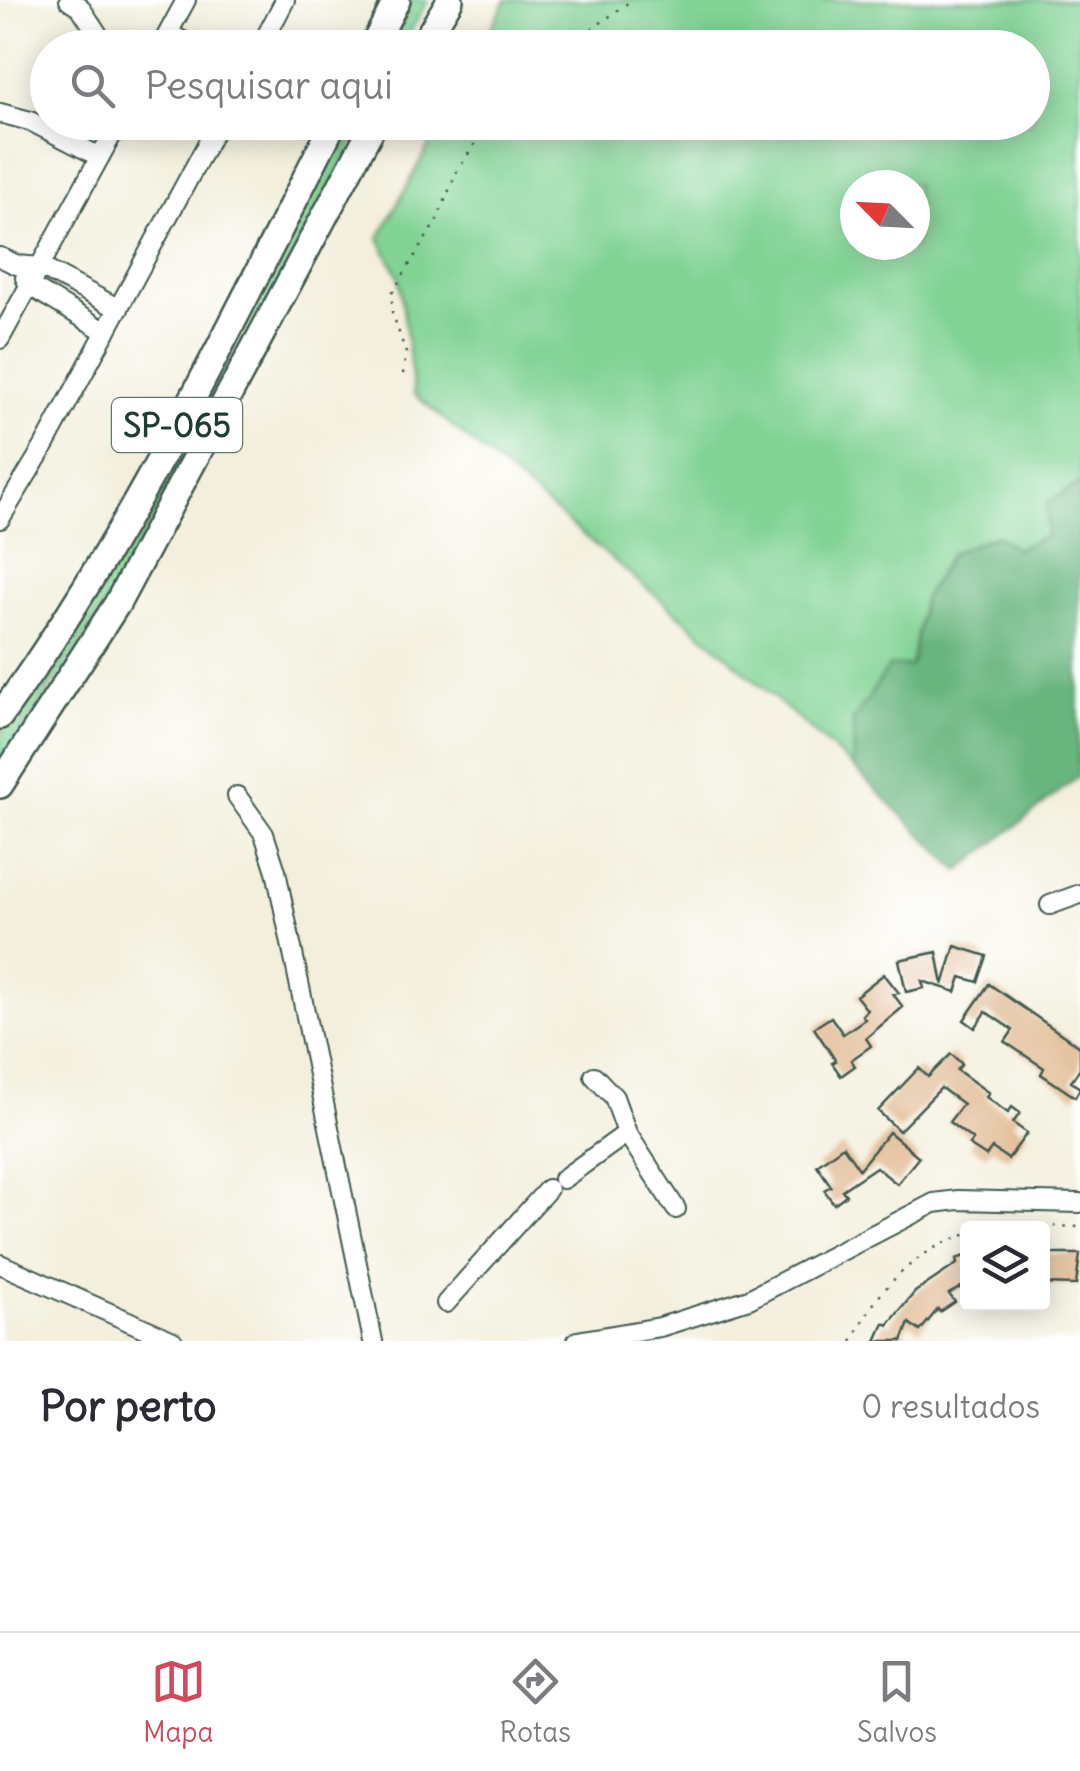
<!DOCTYPE html>
<html lang="pt">
<head>
<meta charset="utf-8">
<style>
  body { margin:0; font-family:Delius,sans-serif; background:#f2f2f3; color:#2b2b33 }
  .controls { position:absolute; right:30px; bottom:30px; display:grid; overflow:hidden; border-radius:10px; box-shadow:0 5px 25px #0003 }
  .controls button { width:90px; height:90px; display:grid; place-items:center; padding:0; border:0; border-bottom:2px solid #e1e1e2; background:#fff; color:#2b2b33; font:50px sans-serif }
  .compass { position:absolute; left:840px; top:170px; width:90px; height:90px; border-radius:50%; background:#fff; box-shadow:0 5px 25px #0003; rotate:294deg }
  .list { margin:0; padding:0; list-style:none }
  h2 { display:flex; justify-content:space-between; align-items:center; height:130px; margin:0; padding:0 40px; font-size:42px }
  h2 small { font-size:32px; font-weight:400; color:#7c7c81 }
  .icon { flex:none; width:55px; height:55px; fill:none; stroke:currentColor; stroke-width:2; stroke-linecap:round; stroke-linejoin:round }
  .map { position:relative; flex:none; width:1080px; height:1341px; overflow:hidden }
  .search { position:absolute; background:#fff; box-shadow:0 5px 25px #0003; left:30px; right:30px; top:30px; height:110px; display:flex; align-items:center; gap:25px; box-sizing:border-box; padding:0 35px; border-radius:55px; color:#7c7c81; font-size:38px }
  .sheet { height:290px; background:#fff }
  nav { display:flex; justify-content:space-around; align-items:center; box-sizing:border-box; height:140px; border-top:2px solid #e1e1e2; background:#fff; font-size:28px; color:#7c7c81 }
  nav a { display:grid; justify-items:center; gap:5px }
  nav .on { color:#d1495b }
  .map>svg:first-child { display:block }
</style>
</head>
<body>
<div class="map">
<svg width="1080" height="1341" viewBox="0 0 1080 1341">
  <rect width="100%" height="100%" fill="#fff"/>
  <filter id="ink" filterUnits="userSpaceOnUse"><feTurbulence type="fractalNoise" baseFrequency=".01" numOctaves="2"/><feDisplacementMap in="SourceGraphic" scale="20" xChannelSelector="R" yChannelSelector="G"/><feConvolveMatrix kernelMatrix="1 2 1 2 8 2 1 2 1" color-interpolation-filters="sRGB"/></filter>
  <filter id="wash" filterUnits="userSpaceOnUse"><feTurbulence type="fractalNoise" baseFrequency=".0048" numOctaves="4" result="noise"/><feDisplacementMap in="SourceGraphic" scale="40" xChannelSelector="R" yChannelSelector="G"/><feGaussianBlur stdDeviation="2.25" result="paint"/><feColorMatrix in="noise" values="0 0 0 0 0 0 0 0 0 0 0 0 0 0 0 0 0 1.4 0 .05"/><feComposite in="paint" operator="in"/></filter>
  <g filter="url(#wash)">
    <rect width="100%" height="100%" fill="#f3efdc"/>
    <path fill="#81d394" stroke="#508864" stroke-width="2.5" fill-rule="evenodd" d="M409 0H428L402 47 385 48Z
      M506 0H1080V483L1047 503V536L1015 549 923 600 911 666 853 721 854 768 708 639 414 394 399 277 379 238 441 123 1032 122V48L481 47ZM855 185H915V245H855Z
      M349 123H364L112 596 0 765V734Z"/>
    <path fill="#68b57e" stroke="#447959" stroke-width="2.5" d="M1080 483 1078 777 959 871 854 768 853 721 889 666H911L923 600 951 553 997 535 1015 549 1047 536V503Z"/>
    <g id="blocks">
      <path fill="#dfb68c" d="M955 946 987 956 978 982 961 977 956 992 922 981 924 988 906 992 899 960 937 952 943 985Z
        M884 974 899 993 893 994 903 1007 866 1038 871 1046 851 1060 855 1066 841 1076 832 1063 836 1061 814 1028 831 1017 843 1034 865 1019 862 1015 867 1010 856 996Z
        M989 984 1080 1047V1068L1071 1082 1080 1088 1075 1097 1041 1074 1044 1068 1005 1042 1013 1030 986 1012 975 1028 964 1020Z
        M951 1054 962 1064 957 1070 989 1093 986 1097 1008 1113 1012 1107 1020 1113 1013 1123 1027 1133 1008 1159 992 1148 986 1156 969 1145 973 1140 949 1122 963 1104 941 1088 899 1131 878 1111 919 1068 928 1077Z
        M889 1132 919 1157 897 1184 876 1167 842 1190 846 1195 834 1204 824 1190 831 1186 817 1165 843 1146 859 1169Z
        M1042 1254H1080L1076 1285 1042 1284Z
        M968 1255V1283L949 1294 955 1302 940 1312 938 1309 920 1331 909 1323 902 1341H876L884 1323 888 1325 915 1292 957 1264 956 1259Z"/>
    </g>
  </g>
  <g filter="url(#ink)">
    <use href="#blocks" fill-opacity="0" stroke="#3f584d" stroke-width="2.5"/>
    <g fill="none" stroke-linecap="round" stroke-linejoin="round">
      <g stroke="#3f584d" stroke-width="22">
        <path id="minor" d="M69 0 80 7 107 48
          M168 33 196 48
          M160 48 186 0
          M260 48 285 0
          M0 113 30 121 100 157
          M0 257 17 265 41 267 119 309
          M25 278 30 286 106 332
          M0 339 119 122
          M0 519 43 448 219 122
          M237 796 264 834 276 871 373 1341
          M1050 905 1080 894
          M594 1076 614 1097 627 1133
          M563 1179 627 1133 676 1209
          M0 1264 173 1341
          M446 1303 548 1189
          M577 1341 660 1327 749 1299 934 1203 958 1200 1080 1203"/>
      </g>
      <g stroke="#3f584d" stroke-width="30">
        <path id="highway" d="M372 48 397 0
          M421 48 450 0
          M0 716C133 532 231 324 334 122
          M0 785 117 604 375 122"/>
      </g>
      <path stroke="#3f584d" stroke-width="2.5" stroke-dasharray="2.5 8" stroke-linecap="butt" d="M566 48 632 0
        M403 374 406 353 392 312V293L437 220 456 173 489 122
        M991 1228 1022 1225 1080 1227
        M852 1341C874 1293 915 1249 968 1234"/>
      <use href="#minor" stroke="#fff" stroke-width="18"/>
      <use href="#highway" stroke="#fff" stroke-width="25"/>
    </g>
  </g>
  <g text-anchor="middle" dominant-baseline="central" stroke-width="10" stroke-linejoin="round" paint-order="stroke">
    <rect fill="#fff" stroke="#627771" stroke-width="2.5" x="112" y="398" width="130" height="54" rx="8"/>
    <g font-size="32" font-weight="bold" fill="#1f3d34">
      <text x="177" y="425">SP-065</text>
    </g>
  </g>
</svg>
<div class="controls">
<button><svg class="icon" aria-label="layers" viewBox="0 0 24 24"><path d="M12 4l9 5-9 5-9-5zM3 14l9 5 9-5"/></svg></button>
</div>
<svg class="compass" viewBox="-18 -18 36 36"><path d="M0-13l5 13h-10z" fill="#e53935"/><path d="M0 13l5-13h-10z" fill="#7c7c81"/></svg>
<div class="search"><svg class="icon" aria-label="search" viewBox="0 0 24 24"><circle cx="10" cy="10" r="6"/><path d="M15 15l6 6"/></svg>Pesquisar aqui</div>
</div>
<section class="sheet">
<h2>Por perto<small>0 resultados</small></h2>
<ul class="list">
</ul>
</section>
<nav>
<a class="on"><svg class="icon" aria-label="map" viewBox="0 0 24 24"><path d="M3 6l6-2 6 2 6-2v14l-6 2-6-2-6 2zM9 4v14M15 6v14"/></svg>Mapa</a>
<a><svg class="icon" aria-label="directions" viewBox="0 0 24 24"><path d="M12 3l9 9-9 9-9-9zM9 14v-3h6M13 9l2 2-2 2"/></svg>Rotas</a>
<a><svg class="icon" aria-label="saved" viewBox="0 0 24 24"><path d="M7 4h10v16l-5-4-5 4z"/></svg>Salvos</a>
</nav>
</body>
</html>
